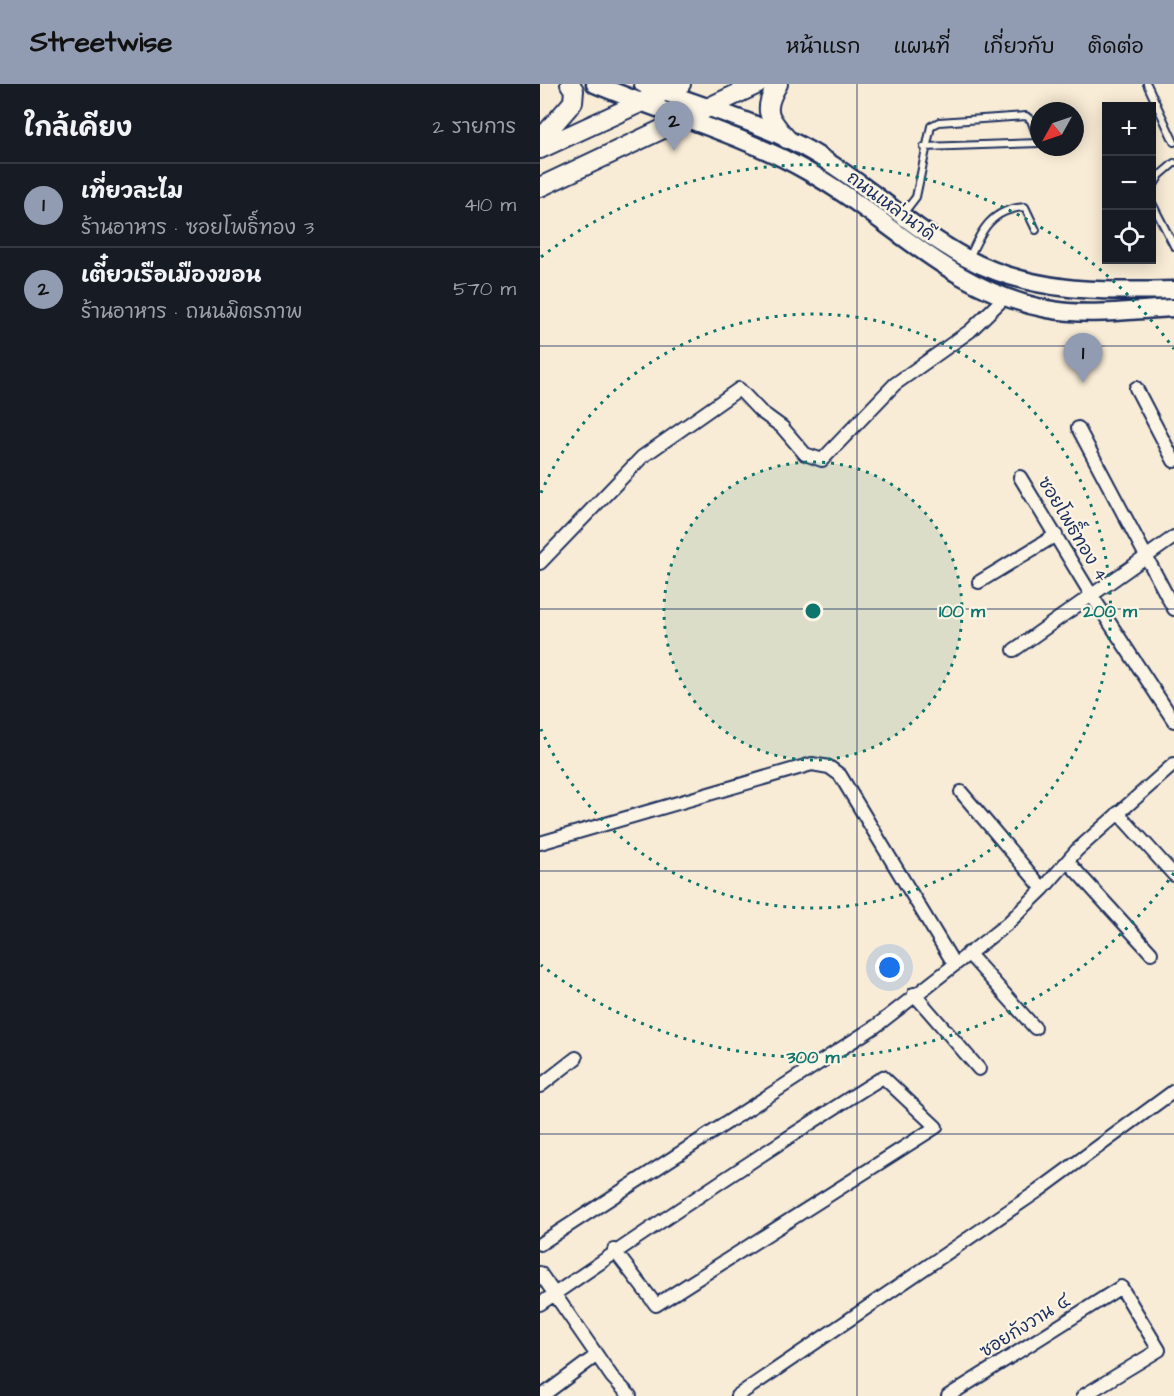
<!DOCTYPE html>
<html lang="th">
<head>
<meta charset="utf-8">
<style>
  body { margin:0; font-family:"Architects Daughter","Playpen Sans Thai",sans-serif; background:#20242c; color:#f1f3f6 }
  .controls { position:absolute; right:18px; top:18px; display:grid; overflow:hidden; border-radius:0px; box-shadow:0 3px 15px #0003 }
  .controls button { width:54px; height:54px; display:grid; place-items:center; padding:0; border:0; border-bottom:2px solid #363941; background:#171b24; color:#f1f3f6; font:30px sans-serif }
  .compass { position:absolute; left:490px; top:18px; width:54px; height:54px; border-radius:50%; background:#171b24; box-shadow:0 3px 15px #0003; rotate:230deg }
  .you { position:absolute; left:350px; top:884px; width:21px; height:21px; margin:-15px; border:4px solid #fff; border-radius:50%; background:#1a73e8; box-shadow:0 0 0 9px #1a73e833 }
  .badge { display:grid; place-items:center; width:39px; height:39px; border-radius:50%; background:#919bb2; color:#111; font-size:20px; font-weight:700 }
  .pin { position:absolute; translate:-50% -50px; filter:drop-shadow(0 2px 3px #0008) }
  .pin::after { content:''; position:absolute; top:32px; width:21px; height:18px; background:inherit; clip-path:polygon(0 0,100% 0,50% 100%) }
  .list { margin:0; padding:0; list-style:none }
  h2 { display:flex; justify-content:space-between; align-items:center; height:78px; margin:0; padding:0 24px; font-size:26px }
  h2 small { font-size:20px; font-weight:400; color:#9ea1a6 }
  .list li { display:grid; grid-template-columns:39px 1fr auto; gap:18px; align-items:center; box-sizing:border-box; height:84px; padding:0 24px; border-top:2px solid #363941 }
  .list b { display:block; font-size:22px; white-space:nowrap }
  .list p { margin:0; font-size:20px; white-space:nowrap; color:#9ea1a6 }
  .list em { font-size:20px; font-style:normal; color:#9ea1a6 }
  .icon { flex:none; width:33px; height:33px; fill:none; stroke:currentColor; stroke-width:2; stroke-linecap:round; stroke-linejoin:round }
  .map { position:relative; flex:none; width:634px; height:1312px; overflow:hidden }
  header { display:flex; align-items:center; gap:36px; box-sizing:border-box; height:84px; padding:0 30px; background:#919bb2; color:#111 }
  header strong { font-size:28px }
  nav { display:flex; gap:33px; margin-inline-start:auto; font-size:21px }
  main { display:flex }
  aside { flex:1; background:#171b24 }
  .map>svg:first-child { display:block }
</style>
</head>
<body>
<header>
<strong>Streetwise</strong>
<nav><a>หน้าแรก</a><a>แผนที่</a><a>เกี่ยวกับ</a><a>ติดต่อ</a></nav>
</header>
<main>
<aside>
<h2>ใกล้เคียง<small>2 รายการ</small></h2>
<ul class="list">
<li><span class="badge">1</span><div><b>เที่ยวละไม</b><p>ร้านอาหาร · ซอยโพธิ์ทอง 3</p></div><em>410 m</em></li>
<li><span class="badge">2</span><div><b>เตี๋ยวเรือเมืองขอน</b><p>ร้านอาหาร · ถนนมิตรภาพ</p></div><em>570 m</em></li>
</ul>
</aside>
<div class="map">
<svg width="634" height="1312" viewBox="0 0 634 1312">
  <rect width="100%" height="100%" fill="#f9ecd6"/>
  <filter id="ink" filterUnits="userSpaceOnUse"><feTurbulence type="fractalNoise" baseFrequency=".0167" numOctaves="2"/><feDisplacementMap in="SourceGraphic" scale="12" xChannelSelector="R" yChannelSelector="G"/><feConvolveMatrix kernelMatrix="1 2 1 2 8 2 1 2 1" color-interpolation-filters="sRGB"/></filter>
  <g filter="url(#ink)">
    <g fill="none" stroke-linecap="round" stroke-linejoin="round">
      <g stroke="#1b2f5e" stroke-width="10">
        <path id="lane" d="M607 0 634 58
          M384 63 499 59
          M612 104 620 91 634 79
          M612 119 634 162
          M363 130 376 113 391 42 399 38 486 32 491 36 499 58
          M429 174C441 147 451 125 485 123L496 146"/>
      </g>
      <g stroke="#1b2f5e" stroke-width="16">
        <path id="street" d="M596 304 634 377
          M538 344 634 525
          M480 393 552 512 634 637
          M0 479 102 373 199 305 220 327 242 343 265 370 282 376 355 300 430 247 465 213
          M439 498 516 451
          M474 566 634 453
          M421 708 503 805
          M578 729 634 791
          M0 759 272 680 289 683 300 691 414 880
          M528 778 611 869
          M428 869 495 944
          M374 910 439 985
          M0 1002 36 974
          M0 1160 336 942 467 840 503 805 537 766 634 680
          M0 1189 72 1293 90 1312
          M0 1220C113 1142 227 1066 343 993L396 1043 116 1221 74 1166
          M2 1312 57 1271
          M197 1312 498 1107 634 1007
          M408 1312 581 1203 619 1266 543 1312"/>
      </g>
      <g stroke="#1b2f5e" stroke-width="21">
        <path id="secondary" d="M55 0C122 28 203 51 265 86 349 132 408 206 507 225 548 233 593 226 634 224
          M103 0C157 21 223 39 272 68 326 99 371 144 426 174 492 209 561 208 634 206"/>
      </g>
      <g stroke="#1b2f5e" stroke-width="22">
        <path id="primary" d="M238 0C222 27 228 33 247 55
          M0 56 33 18 34 6 30 0
          M0 65 141 0
          M0 103 218 0"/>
      </g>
      <use href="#lane" stroke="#fcf5e5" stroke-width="6"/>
      <use href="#street" stroke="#fcf5e5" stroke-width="12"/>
      <use href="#secondary" stroke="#fcf5e5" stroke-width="16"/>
      <use href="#primary" stroke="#fcf5e5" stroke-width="18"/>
    </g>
  </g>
  <path fill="none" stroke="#1b2f5e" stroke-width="1.5" stroke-opacity="0.55" d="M317 0V1312M0 262H634M0 525H634M0 787H634M0 1050H634"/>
  <circle cx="273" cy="527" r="149" fill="#0f766e" fill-opacity=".12"/>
  <g fill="none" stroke="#0f766e" stroke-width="3" stroke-dasharray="3 6">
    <circle cx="273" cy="527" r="149"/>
    <path d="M1 409A297 297 0 1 1 1 645"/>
    <path d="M634 789A446 446 0 0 1 1 881M1 173A446 446 0 0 1 634 265"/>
  </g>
  <g text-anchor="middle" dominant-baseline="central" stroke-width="4.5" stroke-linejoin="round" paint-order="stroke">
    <g font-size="18" fill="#1b2f5e" stroke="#fcf5e5">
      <text transform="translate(351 122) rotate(36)">ถนนเหล่านาดี</text>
      <text transform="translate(533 445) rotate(59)">ซอยโพธิ์ทอง 4</text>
      <text transform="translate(485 1242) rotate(-32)">ซอยกังวาน ๔</text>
    </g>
  </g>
  <circle cx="273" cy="527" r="9" fill="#0f766e" stroke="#fcf5e5" stroke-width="3"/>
  <g font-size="18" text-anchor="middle" font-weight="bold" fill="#0f766e" stroke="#fcf5e5" stroke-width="4.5" stroke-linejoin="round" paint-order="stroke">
    <text x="422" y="533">100 m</text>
    <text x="570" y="533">200 m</text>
    <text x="273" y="979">300 m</text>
  </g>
</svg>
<div class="controls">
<button>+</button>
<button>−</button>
<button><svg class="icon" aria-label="locate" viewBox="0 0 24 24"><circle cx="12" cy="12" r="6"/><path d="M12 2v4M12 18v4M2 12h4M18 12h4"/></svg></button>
</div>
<svg class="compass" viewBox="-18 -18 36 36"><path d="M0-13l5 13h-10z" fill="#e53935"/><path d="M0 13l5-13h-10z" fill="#9ea1a6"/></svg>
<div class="you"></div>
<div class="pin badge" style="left:543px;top:299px">1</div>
<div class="pin badge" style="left:134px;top:67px">2</div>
</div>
</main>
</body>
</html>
